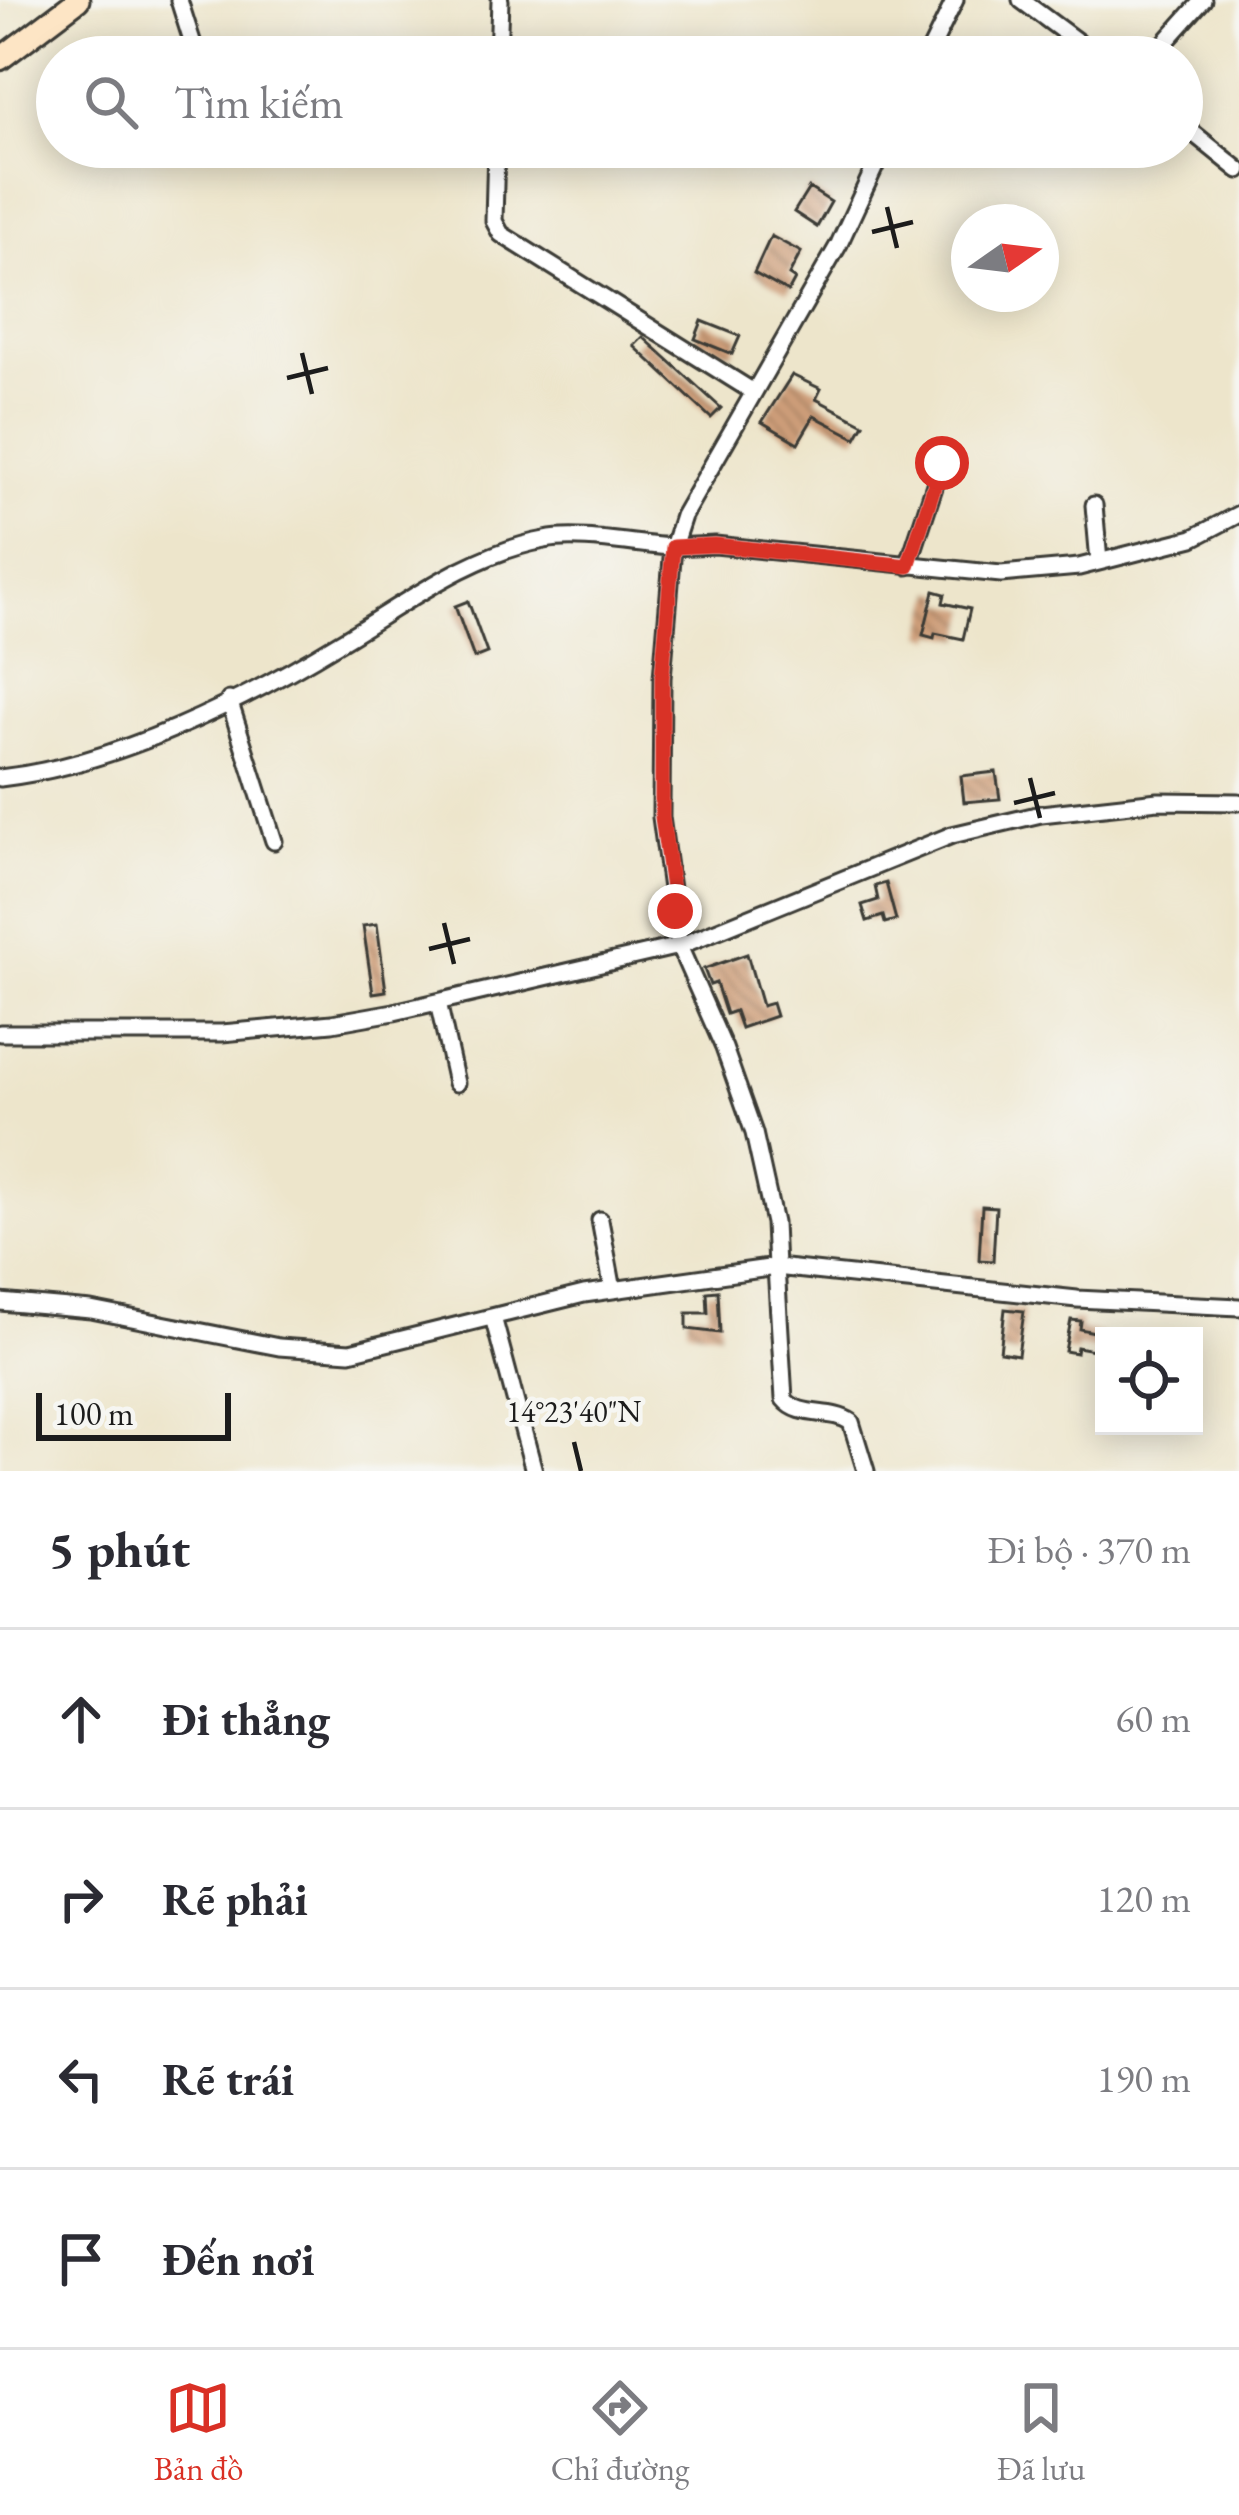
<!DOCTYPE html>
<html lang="vi">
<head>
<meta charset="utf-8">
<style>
  body { margin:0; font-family:"EB Garamond",serif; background:#f7f7f7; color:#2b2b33 }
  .controls { position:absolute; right:36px; bottom:36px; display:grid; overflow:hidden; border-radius:0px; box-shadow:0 6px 30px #0003 }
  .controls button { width:108px; height:108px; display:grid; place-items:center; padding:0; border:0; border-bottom:3px solid #e1e1e2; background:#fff; color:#2b2b33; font:60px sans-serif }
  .compass { position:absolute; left:951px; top:204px; width:108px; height:108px; border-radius:50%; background:#fff; box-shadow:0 6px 30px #0003; rotate:76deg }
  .scale { position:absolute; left:36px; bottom:30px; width:195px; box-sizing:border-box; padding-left:12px; border:6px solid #1c1c1c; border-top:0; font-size:33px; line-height:42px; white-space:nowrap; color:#1c1c1c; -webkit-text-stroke:9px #f6f6f2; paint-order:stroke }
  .stop { position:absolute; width:36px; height:36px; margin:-27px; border:9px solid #d93025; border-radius:50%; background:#fff }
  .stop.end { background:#d93025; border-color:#fff; box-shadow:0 3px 12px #0008 }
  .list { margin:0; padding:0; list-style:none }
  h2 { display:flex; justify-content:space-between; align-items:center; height:156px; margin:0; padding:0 48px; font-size:51px }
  h2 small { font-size:39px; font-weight:400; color:#7c7c81 }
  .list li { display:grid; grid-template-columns:78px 1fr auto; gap:36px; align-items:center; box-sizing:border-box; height:180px; padding:0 48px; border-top:3px solid #e1e1e2 }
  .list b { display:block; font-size:45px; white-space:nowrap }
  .list em { font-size:39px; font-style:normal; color:#7c7c81 }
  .icon { flex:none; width:66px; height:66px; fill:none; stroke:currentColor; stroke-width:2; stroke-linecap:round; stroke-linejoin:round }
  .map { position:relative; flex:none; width:1239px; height:1471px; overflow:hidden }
  .search { position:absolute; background:#fff; box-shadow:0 6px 30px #0003; left:36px; right:36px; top:36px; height:132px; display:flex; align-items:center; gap:30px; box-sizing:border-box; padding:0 42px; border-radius:66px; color:#7c7c81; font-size:45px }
  .sheet { height:876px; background:#fff }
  nav { display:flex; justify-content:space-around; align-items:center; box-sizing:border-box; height:168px; border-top:3px solid #e1e1e2; background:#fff; font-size:33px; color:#7c7c81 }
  nav a { display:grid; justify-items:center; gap:6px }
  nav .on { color:#d93025 }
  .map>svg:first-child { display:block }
</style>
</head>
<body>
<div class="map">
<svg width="1239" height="1471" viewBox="0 0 1239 1471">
  <defs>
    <pattern id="building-back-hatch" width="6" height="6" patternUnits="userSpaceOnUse" patternTransform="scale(3)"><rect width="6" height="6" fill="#ce9e79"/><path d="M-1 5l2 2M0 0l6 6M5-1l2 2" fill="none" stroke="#a68062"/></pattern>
  </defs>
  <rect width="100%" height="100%" fill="#f6f6f2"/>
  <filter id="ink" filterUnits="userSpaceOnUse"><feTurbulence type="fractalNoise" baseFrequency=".00833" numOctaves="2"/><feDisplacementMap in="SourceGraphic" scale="24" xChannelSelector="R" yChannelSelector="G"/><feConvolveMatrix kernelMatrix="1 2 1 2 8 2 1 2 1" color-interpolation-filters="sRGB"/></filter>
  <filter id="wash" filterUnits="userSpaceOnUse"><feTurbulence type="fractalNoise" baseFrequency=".004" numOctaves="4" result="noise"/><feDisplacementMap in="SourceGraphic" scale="48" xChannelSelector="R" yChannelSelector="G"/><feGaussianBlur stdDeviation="2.7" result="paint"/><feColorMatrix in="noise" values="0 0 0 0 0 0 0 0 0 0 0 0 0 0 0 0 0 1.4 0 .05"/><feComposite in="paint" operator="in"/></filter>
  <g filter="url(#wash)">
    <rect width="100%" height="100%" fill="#ede5cb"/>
    <g id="blocks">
      <path fill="url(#building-back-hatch)" d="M809 188 831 202 817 227 794 212Z
        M771 236 801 252 789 275 795 279 788 292 754 273Z
        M702 321 740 336 732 354 695 339Z
        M643 337 721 408 711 418 634 346Z
        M792 375 821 389 816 399 864 424 856 438 814 416 798 443 762 422Z
        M934 591 945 594 943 603 970 609 963 639 935 633 934 638 923 635Z
        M468 601 487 653 474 658 455 606Z
        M996 772 1000 799 964 802 961 776Z
        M886 883 896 920 885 923 883 916 867 921 862 905 878 900 875 886Z
        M377 924 386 991 373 993 363 926Z
        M747 954 762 1006 772 1003 776 1016 741 1028 735 1011 726 1014 716 983 710 985 704 969Z
        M982 1206 996 1207 993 1261 979 1260Z
        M718 1291 720 1333 687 1329V1313H708L707 1292Z
        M1005 1309 1024 1311 1018 1355 1000 1352Z
        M1071 1320 1081 1321 1080 1329 1104 1334V1352L1077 1347 1076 1353 1065 1351Z"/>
    </g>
  </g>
  <g filter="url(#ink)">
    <use href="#blocks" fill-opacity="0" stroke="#3b3a36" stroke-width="3"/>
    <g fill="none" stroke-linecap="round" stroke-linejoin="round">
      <g stroke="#3b3a36" stroke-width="21">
        <path id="street" d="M179 0 197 57
          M1021 0 1098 57
          M498 57 500 0
          M927 57 955 0
          M1152 57 1203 0
          M1182 124 1239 170
          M496 147 494 221 501 234 752 391
          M884 147 839 244 683 516 673 547 715 545 1001 574 1079 567 1193 538 1239 514
          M1094 505 1099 562
          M908 566 942 463
          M229 700 274 841
          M0 778C115 765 242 702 340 642 404 604 471 553 545 540 580 533 636 545 673 547L662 678 661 817 679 946 724 1048 754 1133 774 1223 776 1267 584 1294 350 1352 279 1347 91 1310 0 1302
          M438 1002 456 1083
          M0 1033H222L332 1023 394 1012 679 946 952 835 1041 814 1158 801 1239 802
          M600 1220 613 1290
          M493 1317 534 1471
          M866 1471 851 1422C830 1408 800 1419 784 1399L776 1267 1077 1299 1239 1307"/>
      </g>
      <g stroke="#3b3a36" stroke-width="27">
        <path id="secondary" d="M0 59 78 0"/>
      </g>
      <use href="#street" stroke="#fff" stroke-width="15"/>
      <use href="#secondary" stroke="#fde5c5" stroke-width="21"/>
    </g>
  </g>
  <g fill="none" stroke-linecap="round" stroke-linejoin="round" filter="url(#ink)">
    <path stroke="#d93025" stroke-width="15" d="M675 911 662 817V678L673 547 715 545 908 566 942 463"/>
  </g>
  <path fill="none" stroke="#1c1c1c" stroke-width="4.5" d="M887 207 897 248M872 232 913 222M302 353 312 394M287 378 328 368M1030 778 1040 818M1014 803 1055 793M444 923 454 964M429 949 470 939M574 1442 581 1471"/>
  <g font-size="30" text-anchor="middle" fill="#1c1c1c" stroke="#f6f6f2" stroke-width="9" stroke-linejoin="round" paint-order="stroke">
    <text x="574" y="1422">14°23'40"N</text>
  </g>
</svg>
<div class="controls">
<button><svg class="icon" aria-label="locate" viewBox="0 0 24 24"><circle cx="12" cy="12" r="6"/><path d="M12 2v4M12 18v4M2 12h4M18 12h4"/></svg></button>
</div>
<svg class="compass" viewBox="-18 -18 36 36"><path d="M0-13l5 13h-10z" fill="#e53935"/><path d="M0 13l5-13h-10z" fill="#7c7c81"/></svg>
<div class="scale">100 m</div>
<div class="stop" style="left:942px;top:463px"></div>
<div class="stop end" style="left:675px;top:911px"></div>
<div class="search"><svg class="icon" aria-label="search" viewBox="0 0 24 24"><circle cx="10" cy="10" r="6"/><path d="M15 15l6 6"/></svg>Tìm kiếm</div>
</div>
<section class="sheet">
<h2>5 phút<small>Đi bộ · 370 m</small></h2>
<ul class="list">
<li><svg class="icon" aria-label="ahead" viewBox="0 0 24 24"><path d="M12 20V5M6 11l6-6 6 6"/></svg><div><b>Đi thẳng</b></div><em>60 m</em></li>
<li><svg class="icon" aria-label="right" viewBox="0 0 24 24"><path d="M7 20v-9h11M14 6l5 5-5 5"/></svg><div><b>Rẽ phải</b></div><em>120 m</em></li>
<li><svg class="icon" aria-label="left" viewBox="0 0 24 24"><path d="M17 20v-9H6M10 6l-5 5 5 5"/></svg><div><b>Rẽ trái</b></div><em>190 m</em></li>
<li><svg class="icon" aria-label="arrive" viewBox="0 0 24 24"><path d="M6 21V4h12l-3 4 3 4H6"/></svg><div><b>Đến nơi</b></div></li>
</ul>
</section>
<nav>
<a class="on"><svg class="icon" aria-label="map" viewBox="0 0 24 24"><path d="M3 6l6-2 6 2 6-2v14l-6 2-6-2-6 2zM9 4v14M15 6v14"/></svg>Bản đồ</a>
<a><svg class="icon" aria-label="directions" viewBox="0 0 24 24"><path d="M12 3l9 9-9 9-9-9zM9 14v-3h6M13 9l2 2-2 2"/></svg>Chỉ đường</a>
<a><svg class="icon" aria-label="saved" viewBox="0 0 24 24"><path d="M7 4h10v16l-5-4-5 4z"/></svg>Đã lưu</a>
</nav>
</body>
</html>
